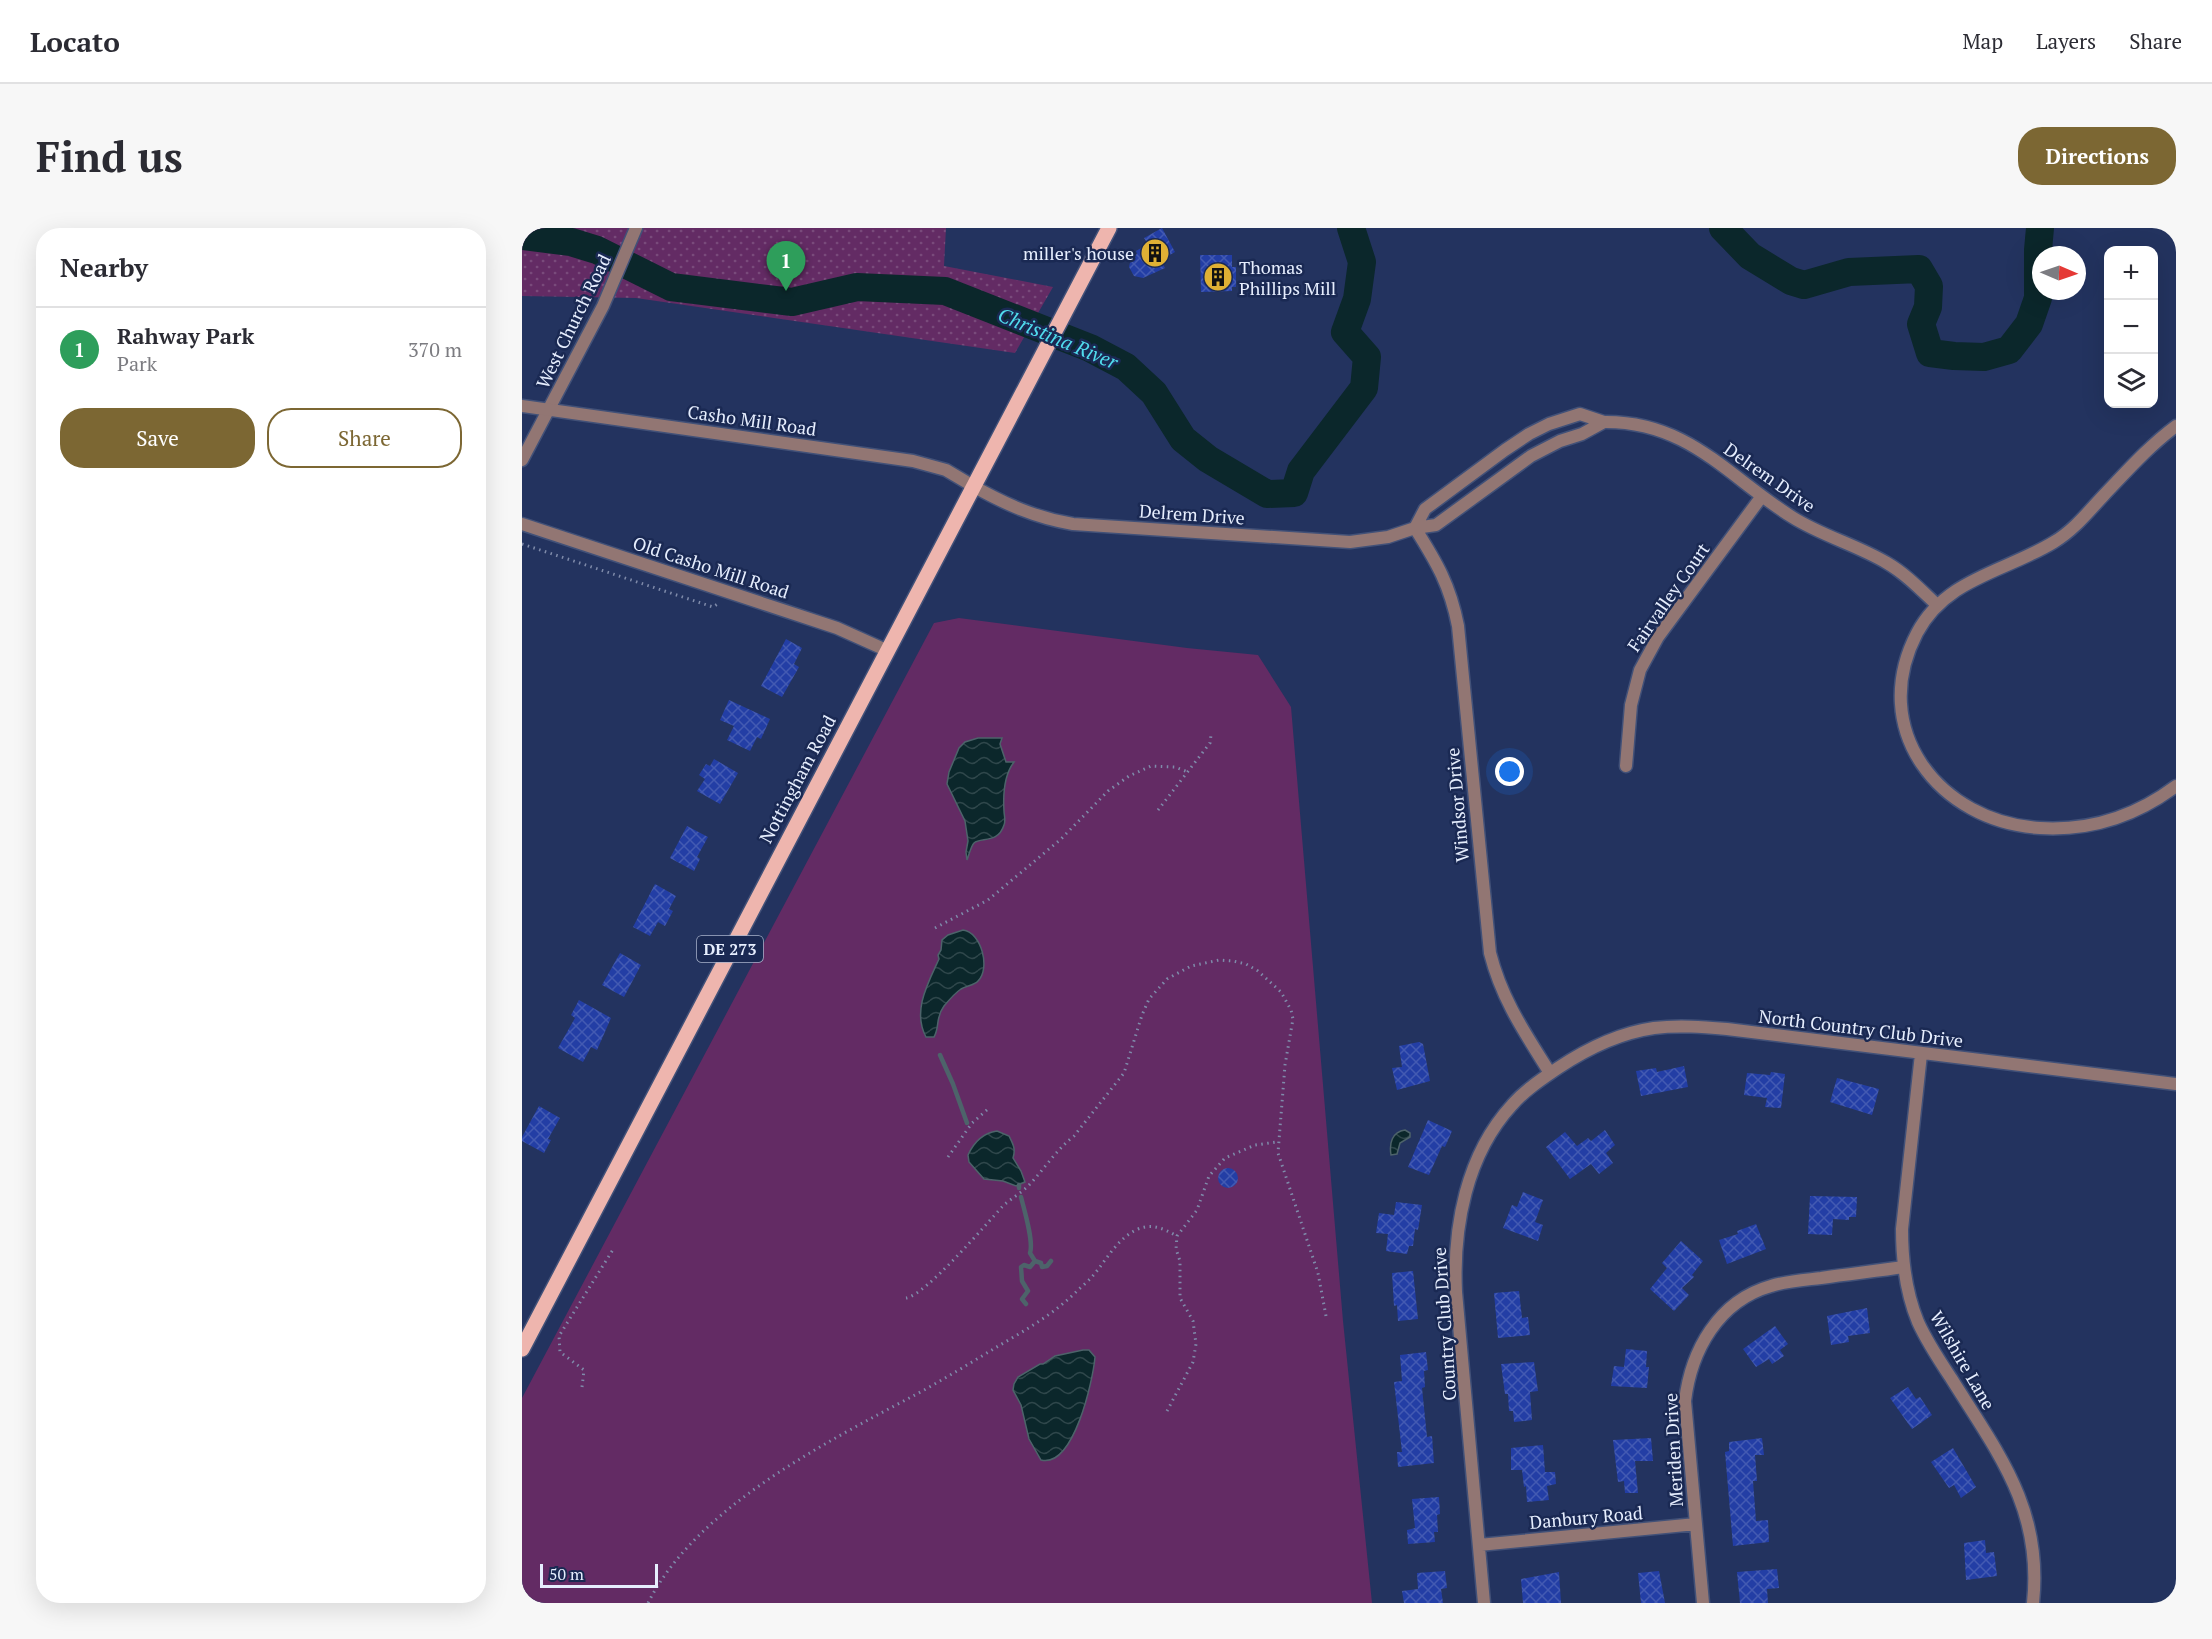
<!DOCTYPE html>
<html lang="en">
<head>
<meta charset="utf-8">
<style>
  body { margin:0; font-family:"PT Serif",serif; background:#f7f7f7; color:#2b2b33 }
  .controls { position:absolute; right:18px; top:18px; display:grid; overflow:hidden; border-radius:12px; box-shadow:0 6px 24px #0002 }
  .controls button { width:54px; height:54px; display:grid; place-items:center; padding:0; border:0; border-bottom:2px solid #e1e1e2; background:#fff; color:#2b2b33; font:30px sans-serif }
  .compass { position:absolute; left:1510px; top:18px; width:54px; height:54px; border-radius:50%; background:#fff; box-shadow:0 6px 24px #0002; rotate:92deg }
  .scale { position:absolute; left:18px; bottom:15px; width:118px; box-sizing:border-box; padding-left:6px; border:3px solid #e6eefe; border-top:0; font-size:16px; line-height:21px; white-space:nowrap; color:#e6eefe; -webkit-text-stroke:4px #1a2953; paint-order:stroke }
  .you { position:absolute; left:988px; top:544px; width:21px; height:21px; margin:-15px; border:4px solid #fff; border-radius:50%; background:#1a73e8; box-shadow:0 0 0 9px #1a73e833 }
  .badge { display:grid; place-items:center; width:39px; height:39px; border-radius:50%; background:#7c6733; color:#fff; font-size:20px; font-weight:700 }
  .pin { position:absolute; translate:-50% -50px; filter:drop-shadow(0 2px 3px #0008) }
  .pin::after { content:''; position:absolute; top:32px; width:21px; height:18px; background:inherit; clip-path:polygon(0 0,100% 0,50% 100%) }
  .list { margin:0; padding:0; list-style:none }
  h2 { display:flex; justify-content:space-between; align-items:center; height:78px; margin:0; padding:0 24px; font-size:26px }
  h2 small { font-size:20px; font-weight:400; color:#7c7c81 }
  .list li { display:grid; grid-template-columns:39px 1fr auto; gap:18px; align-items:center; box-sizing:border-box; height:84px; padding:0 24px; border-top:2px solid #e1e1e2 }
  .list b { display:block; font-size:22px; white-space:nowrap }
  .list p { margin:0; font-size:20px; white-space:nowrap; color:#7c7c81 }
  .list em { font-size:20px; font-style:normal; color:#7c7c81 }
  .actions { display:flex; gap:12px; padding:18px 24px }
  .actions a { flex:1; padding:14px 0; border:2px solid #7c6733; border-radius:24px; text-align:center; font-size:21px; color:#7c6733 }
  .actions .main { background:#7c6733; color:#fff }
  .icon { flex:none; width:33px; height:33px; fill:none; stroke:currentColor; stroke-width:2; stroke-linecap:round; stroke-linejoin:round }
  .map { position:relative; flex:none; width:1654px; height:1375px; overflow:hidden; border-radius:24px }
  header { display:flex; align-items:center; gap:36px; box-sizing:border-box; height:84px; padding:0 30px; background:#fff; border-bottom:2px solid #e1e1e2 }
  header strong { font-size:28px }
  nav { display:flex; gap:33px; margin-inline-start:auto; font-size:21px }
  .intro { display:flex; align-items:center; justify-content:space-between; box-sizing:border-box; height:144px; padding:0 36px }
  h1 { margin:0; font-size:42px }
  .button { padding:15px 27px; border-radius:24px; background:#7c6733; color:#fff; font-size:21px; font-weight:700 }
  main { display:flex; gap:36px; padding:0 36px }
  aside { flex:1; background:#fff; border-radius:24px; box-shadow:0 6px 24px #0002 }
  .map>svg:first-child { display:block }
</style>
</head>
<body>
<header>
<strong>Locato</strong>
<nav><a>Map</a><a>Layers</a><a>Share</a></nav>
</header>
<div class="intro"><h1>Find us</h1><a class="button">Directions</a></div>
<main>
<aside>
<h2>Nearby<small></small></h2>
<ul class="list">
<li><span class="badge" style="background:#2e9e5b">1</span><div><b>Rahway Park</b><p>Park</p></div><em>370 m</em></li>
</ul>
<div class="actions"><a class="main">Save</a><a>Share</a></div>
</aside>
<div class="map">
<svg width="1654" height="1375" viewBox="0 0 1654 1375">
  <defs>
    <pattern id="park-dots" width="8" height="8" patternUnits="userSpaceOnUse" patternTransform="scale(1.5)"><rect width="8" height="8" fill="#632b64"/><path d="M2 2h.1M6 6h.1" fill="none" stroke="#794a7b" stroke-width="1.8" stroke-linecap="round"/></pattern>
    <pattern id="water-waves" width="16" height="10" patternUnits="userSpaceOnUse" patternTransform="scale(1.5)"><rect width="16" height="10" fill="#0b272b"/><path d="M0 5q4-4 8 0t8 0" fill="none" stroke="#2f474b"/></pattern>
    <pattern id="building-cross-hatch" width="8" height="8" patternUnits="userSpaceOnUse" patternTransform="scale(1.5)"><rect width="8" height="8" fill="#233ea5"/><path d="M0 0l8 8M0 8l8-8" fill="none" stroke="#435ab2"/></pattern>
  </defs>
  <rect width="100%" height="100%" fill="#23335f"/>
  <path fill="#632b64" d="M437 390 665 420 736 427 769 479 821 1093 850 1375H0V1170L412 395Z"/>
  <path fill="url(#park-dots)" d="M0 0H424L422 38 531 59 493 125 114 70 0 68Z"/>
  <path fill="url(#water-waves)" stroke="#4d636a" stroke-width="1.5" d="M456 510H480L478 516 484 534H492C482 547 481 567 482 583 482 587 484 592 482 597 476 616 459 609 452 615 449 618 447 627 445 632L444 624 446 613 443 593 425 556 427 544 437 520 443 514Z
    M441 702C459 704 469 740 456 753 453 757 444 758 439 761 433 765 427 772 422 778 413 790 418 799 412 809H404C390 783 406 755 417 731L416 727 419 722 420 712 426 707Z
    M883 902 888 905V909L878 915 875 926 869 927C867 915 870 904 883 902Z
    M475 903 487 908C491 916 494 921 491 930L499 943 503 954 494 958 481 953 462 951 447 934 446 927C452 914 461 905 475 903Z
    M561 1122H567L573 1129C571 1152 552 1240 519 1232L507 1211 499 1177 491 1162 492 1156 496 1149 518 1136H521L533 1128Z"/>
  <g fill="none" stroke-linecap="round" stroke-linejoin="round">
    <path stroke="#4d636a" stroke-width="4.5" d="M418 827 431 856 445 895
      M497 957V960
      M499 969C502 981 512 1014 508 1025L513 1033 519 1035 520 1039 525 1038 529 1033
      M504 1076 500 1071 506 1063 500 1053 499 1039 502 1037 508 1039 513 1033"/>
    <path stroke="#0b272b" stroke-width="28" d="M1201 0 1228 28 1269 53 1282 57 1327 44 1397 41 1407 58 1406 79 1399 96 1408 125 1432 128 1462 129 1487 122 1507 96 1516 70V22L1518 0
      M0 8 49 14 75 22 149 59 270 74 335 59 423 63 568 120 604 139 632 165 661 211 686 231 745 266 772 265 779 243 842 160 845 129 823 104 835 71 840 34 829 0"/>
  </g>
  <path fill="url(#building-cross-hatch)" d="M640 0 653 24 639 32 643 40 621 50 612 48 607 39 609 30 615 26 614 23 626 16 622 10Z
    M678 27H710V39H714V59H710V63L679 64Z
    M264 411 280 420 272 436 277 439 260 469 239 458Z
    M207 472 248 491 239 511 235 509 228 523 205 512 212 498 198 492Z
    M192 531 216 545 198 576 175 563 183 551 177 547 184 536 188 538Z
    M165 598 186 609 175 629 178 631 172 643 148 630Z
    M133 656 154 668 147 681 151 683 143 698 136 694 128 708 111 699Z
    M98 725 119 737 102 769 80 757Z
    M57 772 89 790 75 822 69 819 61 834 36 820 53 790 49 787Z
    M897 814 901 816 908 853 875 862 870 840 880 839 877 818Z
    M1162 838 1166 859 1119 868 1114 843 1134 840 1135 844Z
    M1249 844 1263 846 1259 880 1243 879 1245 870 1222 867 1225 845 1248 847Z
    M1315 850 1357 861 1350 887 1308 874Z
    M17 878 38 890 26 911 29 912 22 925 0 913V909Z
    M906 892 930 903 923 919 920 918 907 947 886 939Z
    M1083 902 1093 917 1084 925 1091 935 1077 946 1069 936 1048 951 1024 919 1043 904 1055 918 1066 910 1069 913Z
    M696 950a10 10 0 1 1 20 0a10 10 0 1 1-20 0Z
    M1001 964 1021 972 1013 994 1021 997 1016 1013 981 1000 990 977 995 979Z
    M1288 968 1335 969 1334 989H1327V992L1311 991 1310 1007 1286 1006Z
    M874 974 900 977 896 1002 893 1001 891 1018H887L885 1026 864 1023 866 1006 854 1005 857 985 872 987Z
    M1234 996 1244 1021 1205 1036 1197 1012 1216 1006 1215 1003Z
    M1159 1013 1181 1033 1170 1047 1172 1049 1160 1060 1167 1067 1152 1083 1128 1061 1145 1040 1140 1035Z
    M891 1043 896 1091 876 1093 875 1077 872 1078 870 1045Z
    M997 1063 1000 1090 1006 1089 1008 1107 976 1110 972 1065Z
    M1345 1080 1348 1105 1326 1108 1327 1114 1309 1117 1305 1088Z
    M1253 1098 1266 1116 1258 1122 1262 1128 1250 1136 1247 1131 1234 1139 1221 1121Z
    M1104 1121 1125 1123 1124 1139H1127L1125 1160 1089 1158 1092 1138 1102 1139Z
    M904 1124 906 1142 902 1143 903 1159 900 1160 905 1209 910 1208 912 1235 876 1239 875 1224H880L872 1154 880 1153 878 1127Z
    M1012 1134 1016 1163 1008 1164 1010 1192 992 1194 991 1183H987L986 1166H983L979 1136Z
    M1386 1159 1394 1171 1398 1169 1410 1187 1390 1201 1368 1170Z
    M1129 1210 1131 1233H1113L1116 1265H1103L1102 1253 1096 1254 1091 1212Z
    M1240 1210 1242 1227H1233L1235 1253H1231L1234 1293 1246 1292 1247 1314 1211 1318 1203 1224 1207 1223V1214Z
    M1021 1217 1023 1244H1033L1034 1256 1025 1258 1027 1272 1005 1274 1004 1258 1002 1259 1000 1242H989V1220Z
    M1431 1220 1454 1259 1439 1270 1432 1257 1427 1260 1409 1234Z
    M917 1269 918 1286 915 1287 916 1304H912L913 1314 886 1316 885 1302 893 1300 890 1271Z
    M1463 1312 1464 1325 1472 1324 1475 1348 1444 1352 1442 1315Z
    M1255 1341 1257 1360 1245 1361 1246 1375H1218L1215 1344Z
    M923 1343 925 1360 919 1361 921 1375H882L880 1363 896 1361 895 1345Z
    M1137 1343 1143 1375H1119L1116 1345Z
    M1037 1344 1039 1375H1001L999 1351Z"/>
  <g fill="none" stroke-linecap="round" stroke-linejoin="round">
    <g stroke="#425178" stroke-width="15">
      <path id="minor" d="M1058 186 1082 194 1060 206 1038 213 1009 228 914 297 893 300 903 281 983 222 1007 206 1027 196Z
        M1082 194C1166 193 1205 248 1270 289 1300 308 1335 317 1365 335 1384 346 1399 362 1415 377
        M1654 198C1627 218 1605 243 1582 267 1566 284 1552 302 1532 314 1483 344 1424 350 1395 405 1345 501 1417 594 1518 600 1568 603 1614 588 1654 558
        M0 232 81 78 114 0
        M451 258C483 276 514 290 551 296L828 314 866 309 893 300C915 335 928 357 936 398L968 725C980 772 1003 805 1028 845
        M0 296 315 400 364 422
        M1104 538 1109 477 1118 442 1136 409 1240 268
        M1399 826 1380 1001C1380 1033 1384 1065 1396 1094 1405 1114 1417 1132 1429 1150 1476 1225 1521 1281 1511 1375
        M957 1317 1174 1296
        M962 1375 934 1064C931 999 944 927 990 877 1003 862 1020 851 1036 840 1066 820 1097 805 1132 800 1157 797 1181 799 1205 801L1654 856
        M1181 1375 1163 1173C1169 1123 1196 1073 1249 1058 1265 1053 1282 1052 1299 1050 1327 1046 1354 1043 1382 1039"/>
    </g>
    <g stroke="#425178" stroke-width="15">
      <path id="tertiary" d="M0 178 391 233 424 242 451 258"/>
    </g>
    <g stroke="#425178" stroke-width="18">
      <path id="primary" d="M0 1121 587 0"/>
    </g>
    <path stroke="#7f8baa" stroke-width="3" stroke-dasharray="1.5 4.5" stroke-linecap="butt" d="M0 316 191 379 197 375
      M636 582 688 515 689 507
      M413 700 466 672 539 611 586 563 607 548 629 538 653 539 666 544
      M426 929 450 895 466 881
      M384 1070C404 1067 464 996 480 979 489 970 500 965 508 956 523 940 535 921 552 908L602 845 620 787 627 771 645 751 669 738 697 732 711 733 724 736 736 743 759 764 769 782 771 791 763 837 756 925 796 1045 804 1088
      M60 1159 62 1142 38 1124 37 1108 92 1020
      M645 1183 671 1134 674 1116 671 1093 658 1070V1033L654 1021 655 1008 675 982 687 948 703 930 733 917 755 914
      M126 1375C174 1280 301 1216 391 1168 421 1152 450 1134 478 1117 504 1102 531 1086 553 1065 558 1060 564 1055 569 1050 585 1032 594 1011 616 1001 631 995 642 1001 655 1008"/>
    <use href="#minor" stroke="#927673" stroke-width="12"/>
    <use href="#tertiary" stroke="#927673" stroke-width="12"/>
    <use href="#primary" stroke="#eeb5ae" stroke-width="15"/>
  </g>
  <defs>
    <g id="building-disc" transform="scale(1.5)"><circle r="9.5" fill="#dfb034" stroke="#1a2953"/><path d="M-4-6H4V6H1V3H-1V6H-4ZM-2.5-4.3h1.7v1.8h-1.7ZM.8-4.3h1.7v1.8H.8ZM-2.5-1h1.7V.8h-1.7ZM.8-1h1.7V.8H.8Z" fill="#111"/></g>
  </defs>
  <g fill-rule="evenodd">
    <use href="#building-disc" x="633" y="25"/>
    <use href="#building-disc" x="696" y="49"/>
  </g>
  <g text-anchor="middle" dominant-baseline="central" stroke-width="5" stroke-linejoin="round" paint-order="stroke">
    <rect fill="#1a2953" stroke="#a9b3cb" stroke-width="1.5" x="175" y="708" width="66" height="26" rx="4.5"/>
    <g font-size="16" font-weight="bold" fill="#e6eefe">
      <text x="208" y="721">DE 273</text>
    </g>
    <g font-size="18" fill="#e6eefe" stroke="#1a2953" text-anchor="end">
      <text x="612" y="25">miller's house</text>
      <text x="717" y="39" text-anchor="start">Thomas<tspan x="717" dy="21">Phillips Mill</tspan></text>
    </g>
    <g font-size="18" fill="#e6eefe" stroke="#1a2953">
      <text transform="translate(51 93) rotate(-64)">West Church Road</text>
      <text transform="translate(230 192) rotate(8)">Casho Mill Road</text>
      <text transform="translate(1248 249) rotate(35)">Delrem Drive</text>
      <text transform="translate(670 286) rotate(4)">Delrem Drive</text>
      <text transform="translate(189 339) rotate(18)">Old Casho Mill Road</text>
      <text transform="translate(1146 369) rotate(-55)">Fairvalley Court</text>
      <text transform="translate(275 551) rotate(-62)">Nottingham Road</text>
      <text transform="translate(935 577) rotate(-95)">Windsor Drive</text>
      <text transform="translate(1339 800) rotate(7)">North Country Club Drive</text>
      <text transform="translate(922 1096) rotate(-94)">Country Club Drive</text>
      <text transform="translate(1441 1132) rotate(60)">Wilshire Lane</text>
      <text transform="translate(1151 1222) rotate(-93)">Meriden Drive</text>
      <text transform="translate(1064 1289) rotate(-5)">Danbury Road</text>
    </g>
    <g font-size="20" font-style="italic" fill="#50dbed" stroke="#1a2953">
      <text transform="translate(536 110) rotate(23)">Christina River</text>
    </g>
  </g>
</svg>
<div class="controls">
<button>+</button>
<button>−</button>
<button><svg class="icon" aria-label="layers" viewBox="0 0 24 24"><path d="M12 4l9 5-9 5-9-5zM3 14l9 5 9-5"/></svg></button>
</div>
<svg class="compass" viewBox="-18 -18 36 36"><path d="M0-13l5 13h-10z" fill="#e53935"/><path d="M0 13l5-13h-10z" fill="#7c7c81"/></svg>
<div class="scale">50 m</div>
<div class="you"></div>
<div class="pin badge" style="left:264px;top:63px;background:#2e9e5b">1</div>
</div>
</main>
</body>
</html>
